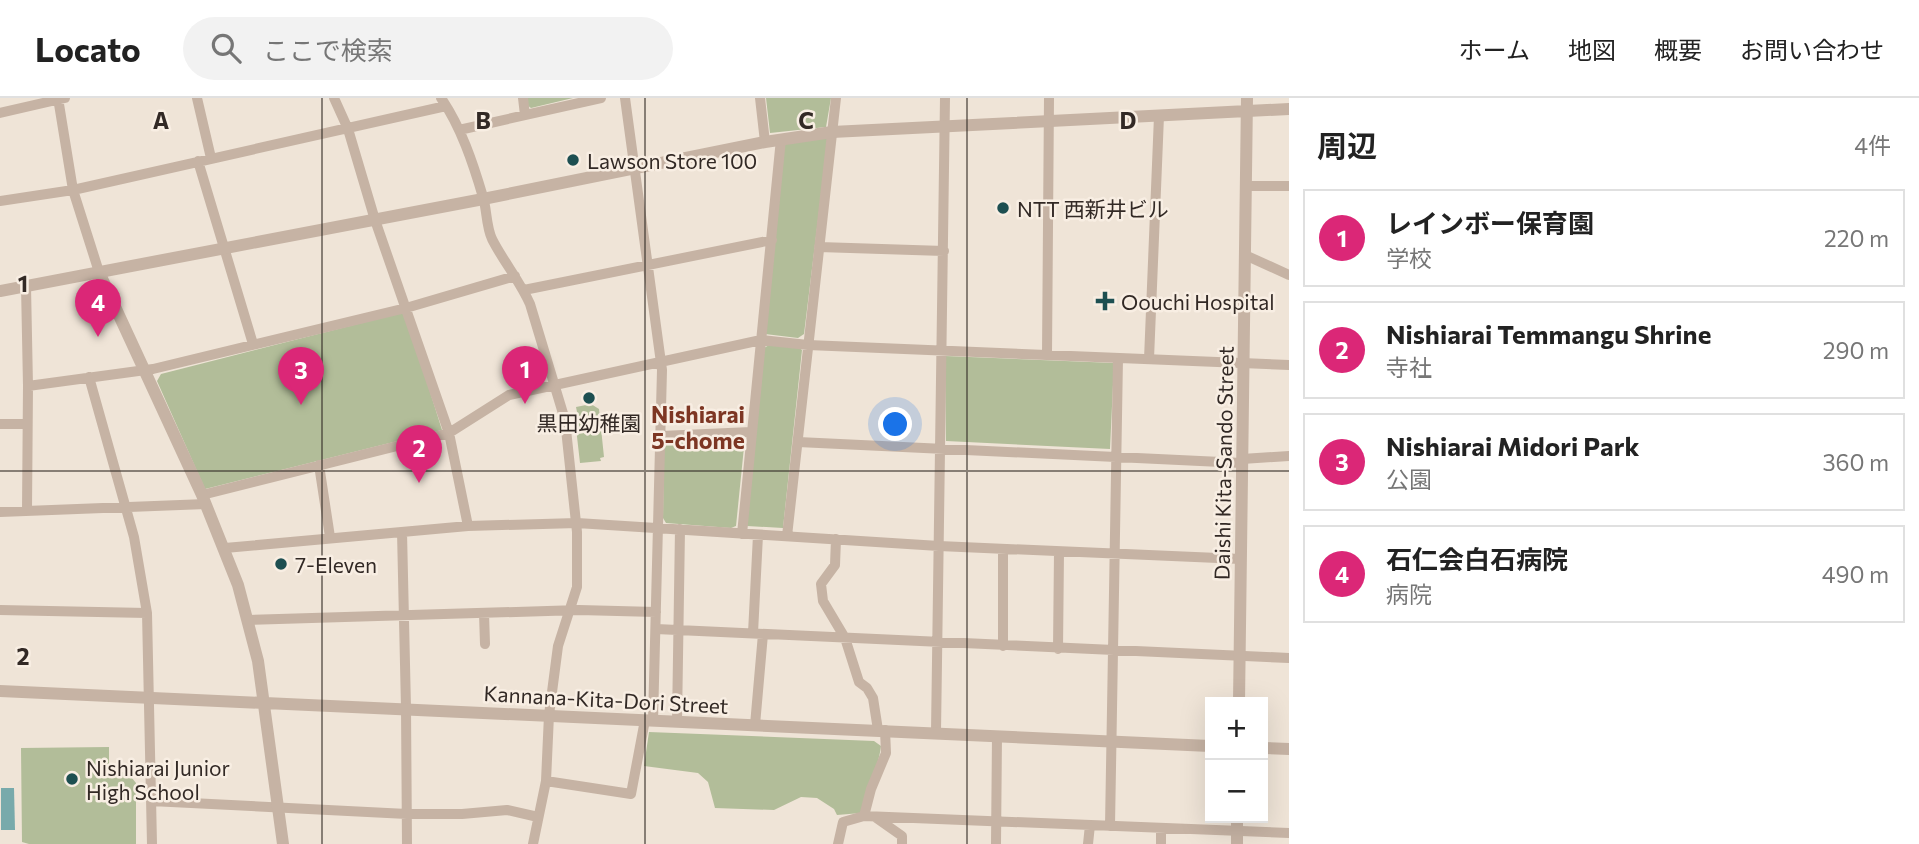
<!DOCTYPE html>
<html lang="ja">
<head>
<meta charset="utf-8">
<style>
  body { margin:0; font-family:Commissioner,"Noto Sans JP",sans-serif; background:#f2f2f2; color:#222 }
  .controls { position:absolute; right:21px; bottom:21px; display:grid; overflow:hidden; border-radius:0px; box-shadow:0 7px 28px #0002 }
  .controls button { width:63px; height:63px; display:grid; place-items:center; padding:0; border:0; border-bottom:2px solid #e0e0e0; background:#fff; color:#222; font:35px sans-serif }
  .you { position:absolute; left:896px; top:327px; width:24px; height:24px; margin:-18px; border:5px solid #fff; border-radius:50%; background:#1a73e8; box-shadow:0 0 0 10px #1a73e833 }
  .badge { display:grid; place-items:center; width:46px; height:46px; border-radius:50%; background:#db2777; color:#fff; font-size:23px; font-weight:700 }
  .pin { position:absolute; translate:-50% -58px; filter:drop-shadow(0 2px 4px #0008) }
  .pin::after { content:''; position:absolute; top:37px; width:24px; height:21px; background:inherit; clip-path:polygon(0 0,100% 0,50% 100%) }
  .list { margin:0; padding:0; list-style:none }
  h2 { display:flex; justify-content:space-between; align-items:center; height:91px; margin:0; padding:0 28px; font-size:30px }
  h2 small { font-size:23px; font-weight:400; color:#767676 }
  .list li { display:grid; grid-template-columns:46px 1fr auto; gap:21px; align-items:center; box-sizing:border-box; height:98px; margin:0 14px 14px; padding:0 14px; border:2px solid #e0e0e0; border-radius:0px }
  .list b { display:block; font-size:26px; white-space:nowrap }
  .list p { margin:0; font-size:23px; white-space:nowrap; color:#767676 }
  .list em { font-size:23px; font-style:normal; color:#767676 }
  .icon { flex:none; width:38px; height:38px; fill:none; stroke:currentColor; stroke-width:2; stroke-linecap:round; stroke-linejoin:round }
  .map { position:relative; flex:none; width:1289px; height:746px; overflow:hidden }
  header { display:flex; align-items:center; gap:42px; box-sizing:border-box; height:98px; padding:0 35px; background:#fff; border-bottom:2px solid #e0e0e0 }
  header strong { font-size:33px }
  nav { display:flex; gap:38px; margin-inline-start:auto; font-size:24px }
  .search { width:490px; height:63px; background:#f2f2f2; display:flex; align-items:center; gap:18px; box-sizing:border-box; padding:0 24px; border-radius:38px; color:#767676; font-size:26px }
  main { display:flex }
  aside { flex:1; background:#fff }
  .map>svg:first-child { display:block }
</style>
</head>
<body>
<header>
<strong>Locato</strong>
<div class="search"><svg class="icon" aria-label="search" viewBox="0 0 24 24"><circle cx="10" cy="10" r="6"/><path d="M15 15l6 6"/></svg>ここで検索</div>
<nav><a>ホーム</a><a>地図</a><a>概要</a><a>お問い合わせ</a></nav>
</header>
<main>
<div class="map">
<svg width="1289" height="746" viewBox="0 0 1289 746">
  <rect width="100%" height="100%" fill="#efe4d7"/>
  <path fill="#b2bd99" d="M526 0H573L531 10 527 7Z
    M766 0H831L826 29 770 35Z
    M828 40 804 236 798 240 765 236 784 46Z
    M405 214 442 332 205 391 157 283 161 276Z
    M769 247 798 249 802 252 783 430 747 428 764 250Z
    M945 258 1114 265 1110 351 946 343Z
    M591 306 599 311 604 359 600 360 601 363 580 365 575 321 578 319 576 309Z
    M745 339 736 428 731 430 666 425 663 420 664 346 668 343Z
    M649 634 874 643 881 648C878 672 866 691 861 715L837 717 834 711 817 700 801 699 774 712 715 710 708 684 698 675 644 668Z
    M109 649V674H127L136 685V746H29L22 744 21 650Z"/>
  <path fill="#78aaab" d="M1 690H14L15 732H1Z"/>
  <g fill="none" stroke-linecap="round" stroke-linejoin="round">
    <path stroke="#c6b3a4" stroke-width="10" d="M58 0 73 92 99 174
      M197 0 211 60
      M334 0 348 31 375 122 449 335 468 428
      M441 0C461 29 473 65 483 99 487 112 486 128 492 141 503 163 520 183 530 206L565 322 577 434V489L558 548 549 617 546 683 533 746
      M523 0 525 17
      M625 0 662 272 653 622
      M760 0 765 44
      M0 15 65 0
      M459 32 601 0
      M198 63 253 246
      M1246 88H1289
      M0 103 73 92 446 8
      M819 149 944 153
      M1245 157 1289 177
      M26 188 28 288 27 413
      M524 192 772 142
      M1047 257 1049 0
      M1149 261 1159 18
      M89 279 134 439 147 515 152 746
      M28 288 153 271 406 210 515 178
      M0 326H26
      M661 338 751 334
      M798 344 1242 365
      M1242 361 1289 358
      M319 367 330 439
      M202 397 449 335 509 297 761 242 808 247 1289 267
      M0 414 206 406
      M402 434 406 610 407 746
      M742 436 781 41
      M787 438 836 0
      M836 441 835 467 821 486 823 503 845 540 859 584 867 590 873 600 878 632
      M225 450 468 428 577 425 939 448 1241 461
      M0 512 147 515
      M484 515 485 546
      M248 522 579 512 656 514
      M656 531 1289 560
      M753 535 758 437
      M1003 548V451
      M1058 551 1059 454
      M677 623 680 431
      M755 627 763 536
      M936 634 945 0
      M546 683 631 696 645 622
      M151 703 407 716H462L507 712 538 719
      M864 718 871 691 886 655 885 632
      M875 719 902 738V746
      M1110 728 1118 260
      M838 746 843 724 864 718 1289 735
      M996 746 997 638
      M1088 746 1090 727
      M1161 746V731"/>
    <path stroke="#c6b3a4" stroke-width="12" d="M99 174 202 397 238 487 258 563 283 746
      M0 193 478 102 765 44 832 34 1289 11
      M0 593 1210 648
      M1239 604 1247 0
      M1263 650 1289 651
      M1237 746V720"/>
  </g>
  <path fill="none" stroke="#322925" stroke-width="2" stroke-opacity="0.55" d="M322 0V746M645 0V746M967 0V746M0 373H1289"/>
  <g fill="#1d4f51" stroke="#f8eee3" stroke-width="2.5">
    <circle cx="573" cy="62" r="7"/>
    <circle cx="1003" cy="110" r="7"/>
    <path d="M1101.5 192.5h7v7h7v7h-7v7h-7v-7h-7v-7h7z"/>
    <circle cx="589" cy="300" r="7"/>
    <circle cx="281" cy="466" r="7"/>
    <circle cx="72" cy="681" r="7"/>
  </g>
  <g text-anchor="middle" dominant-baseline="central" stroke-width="5" stroke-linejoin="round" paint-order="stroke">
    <g font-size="21" fill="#322925" stroke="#f8eee3" text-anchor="start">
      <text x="587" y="62">Lawson Store 100</text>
      <text x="1017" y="110">NTT 西新井ビル</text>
      <text x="1121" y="203">Oouchi Hospital</text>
      <text x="589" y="324" text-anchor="middle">黒田幼稚園</text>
      <text x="295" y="466">7-Eleven</text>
      <text x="86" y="669">Nishiarai Junior<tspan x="86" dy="24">High School</tspan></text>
    </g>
    <g font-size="21" fill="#322925" stroke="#f8eee3">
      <text transform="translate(1223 365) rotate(-89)">Daishi Kita-Sando Street</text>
      <text transform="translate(606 601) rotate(3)">Kannana-Kita-Dori Street</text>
    </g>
    <g font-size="23" font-weight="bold" fill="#7d3623" stroke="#f8eee3">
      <text x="698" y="316">Nishiarai<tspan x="698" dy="26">5-chome</tspan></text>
    </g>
  </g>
  <g font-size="23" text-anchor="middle" font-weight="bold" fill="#322925" stroke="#f8eee3" stroke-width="5" stroke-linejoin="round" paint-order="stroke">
    <text x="161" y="31">A</text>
    <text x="483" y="31">B</text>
    <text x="806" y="31">C</text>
    <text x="1128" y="31">D</text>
    <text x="23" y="194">1</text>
    <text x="23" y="567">2</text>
  </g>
</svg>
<div class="controls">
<button>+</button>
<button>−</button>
</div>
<div class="you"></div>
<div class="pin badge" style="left:525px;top:306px">1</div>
<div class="pin badge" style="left:419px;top:385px">2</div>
<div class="pin badge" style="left:301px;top:307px">3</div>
<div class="pin badge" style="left:98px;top:239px">4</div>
</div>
<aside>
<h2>周辺<small>4件</small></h2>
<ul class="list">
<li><span class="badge">1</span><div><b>レインボー保育園</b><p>学校</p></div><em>220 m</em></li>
<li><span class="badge">2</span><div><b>Nishiarai Temmangu Shrine</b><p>寺社</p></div><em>290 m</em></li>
<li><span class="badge">3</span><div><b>Nishiarai Midori Park</b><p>公園</p></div><em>360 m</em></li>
<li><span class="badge">4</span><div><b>石仁会白石病院</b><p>病院</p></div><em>490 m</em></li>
</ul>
</aside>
</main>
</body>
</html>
